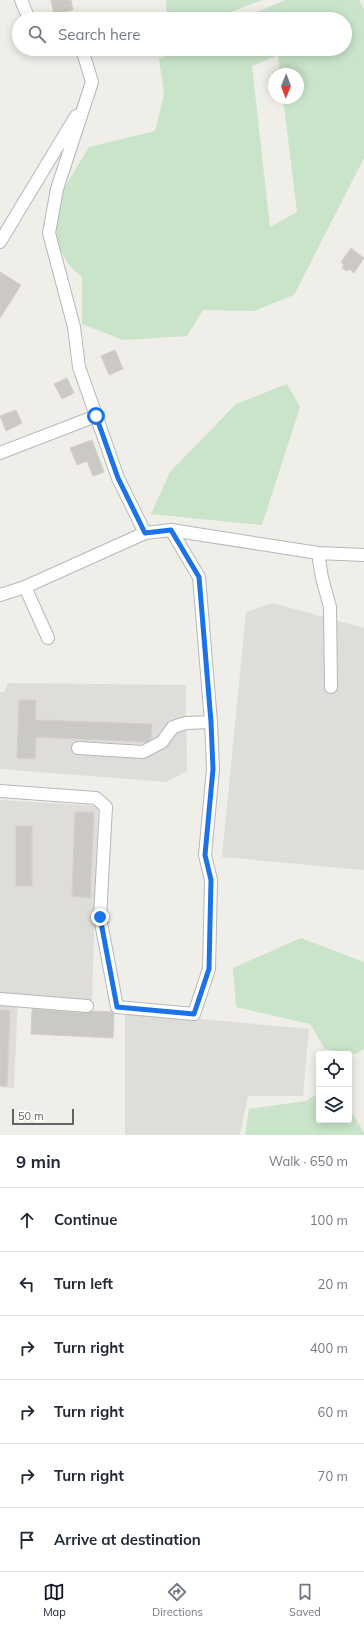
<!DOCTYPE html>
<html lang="en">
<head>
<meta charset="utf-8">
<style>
  body { margin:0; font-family:Mulish,sans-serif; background:#f6f6f7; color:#1f2937 }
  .controls { position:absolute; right:12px; bottom:12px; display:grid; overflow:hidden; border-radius:4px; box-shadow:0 2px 10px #0003 }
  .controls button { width:36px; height:36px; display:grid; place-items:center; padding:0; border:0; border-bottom:1px solid #e0e1e3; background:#fff; color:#1f2937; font:20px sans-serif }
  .compass { position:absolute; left:268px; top:68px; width:36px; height:36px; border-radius:50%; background:#fff; box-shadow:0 2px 10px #0003; rotate:181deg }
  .scale { position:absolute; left:12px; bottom:10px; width:62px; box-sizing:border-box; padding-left:4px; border:2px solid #606367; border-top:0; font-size:11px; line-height:14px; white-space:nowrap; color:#606367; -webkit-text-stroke:3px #fff; paint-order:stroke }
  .stop { position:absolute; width:12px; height:12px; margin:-9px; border:3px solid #1a73e8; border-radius:50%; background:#fff }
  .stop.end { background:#1a73e8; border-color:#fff; box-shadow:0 1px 4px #0008 }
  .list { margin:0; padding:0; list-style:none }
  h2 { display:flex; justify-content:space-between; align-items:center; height:52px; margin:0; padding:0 16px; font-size:17px }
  h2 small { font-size:13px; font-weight:400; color:#747a83 }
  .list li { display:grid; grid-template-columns:26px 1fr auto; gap:12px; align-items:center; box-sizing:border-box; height:64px; padding:0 16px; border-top:1px solid #e0e1e3 }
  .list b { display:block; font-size:15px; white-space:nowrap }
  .list em { font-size:13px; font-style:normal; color:#747a83 }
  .icon { flex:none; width:22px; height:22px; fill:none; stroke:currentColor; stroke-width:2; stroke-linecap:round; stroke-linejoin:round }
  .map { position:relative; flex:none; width:364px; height:1135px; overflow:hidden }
  .search { position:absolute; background:#fff; box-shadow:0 2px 10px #0003; left:12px; right:12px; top:12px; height:44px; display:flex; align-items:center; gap:10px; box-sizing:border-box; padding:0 14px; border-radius:22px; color:#747a83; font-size:15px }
  .sheet { height:436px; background:#fff }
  nav { display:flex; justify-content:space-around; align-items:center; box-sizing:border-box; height:56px; border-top:1px solid #e0e1e3; background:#fff; font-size:11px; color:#747a83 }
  nav a { display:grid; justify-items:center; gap:2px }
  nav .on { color:#111827 }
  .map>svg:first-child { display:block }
</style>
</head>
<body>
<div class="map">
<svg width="364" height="1135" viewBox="0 0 364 1135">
  <rect width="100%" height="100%" fill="#f0eee9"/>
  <path fill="#dfddda" d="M273 603 364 628V870L222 857 246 612Z
    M8 683 186 685 187 771 167 782 0 769V692H4Z
    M125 1012 309 1029 303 1096H248L240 1135H125Z"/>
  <path fill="#dfddd7" d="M0 800 98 806 92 1001 18 997 14 1088 0 1087Z"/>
  <path fill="#c9e4c9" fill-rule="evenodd" d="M166 0H262L213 19H167Z
    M285 0H359L364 9V158L294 295 254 311 203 310 187 336 123 340 82 324V277L69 265 53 238 63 190 89 147 155 131 164 94 159 59 180 49H345V19H241ZM278 55 280 74H298V98H283L297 212 270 227 252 66Z
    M287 384 300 407 262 525 151 514 170 472 236 404Z
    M301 938 364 962V1049L355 1054 325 1049 310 1024 236 1007 233 968Z
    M319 1093V1120H349V1109L364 1132V1135H245L249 1109 306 1101Z"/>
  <path fill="#cbc9c5" stroke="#d4d0c7" d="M51 0H71L73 10 54 14Z
    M351 248 364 258 354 273 349 269 347 271 342 268 344 265 341 262Z
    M0 272 21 285 0 318Z
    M115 350 123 369 109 375 101 356Z
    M67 378 74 393 62 399 54 384Z
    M16 410 22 423 6 431 0 416Z
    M92 440 104 472 93 476 87 461 77 465 70 448Z
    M19 700H36L35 720 152 724 151 739 147 742 36 737 35 759 17 758Z
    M75 812H94L90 898 72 896Z
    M16 826H32V886H16Z
    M32 1009 86 1013 92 1011 112 1012 114 1014 113 1038 31 1034Z
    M0 1010H10L7 1086H0Z"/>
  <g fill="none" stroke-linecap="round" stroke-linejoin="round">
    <g stroke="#b5b8bb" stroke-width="14">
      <path id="minor" d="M21 0 29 19
        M82 49 92 82 57 189 49 233 74 327 79 367 118 478 145 533
        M0 242 76 116
        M0 453 96 416
        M318 553 322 578 330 607 331 687
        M25 587 48 638
        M0 595 25 587 145 533 171 530 318 553 364 555
        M78 748 143 752 162 742 173 727 186 723 211 722
        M0 791 96 798 106 807 100 917 117 1007 194 1014 209 969 211 880 205 855 213 769 211 722 199 577 171 530
        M0 999 87 1006"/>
    </g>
    <use href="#minor" stroke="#fff" stroke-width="12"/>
  </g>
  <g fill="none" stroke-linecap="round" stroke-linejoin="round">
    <path stroke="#1a73e8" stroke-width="5" d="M96 416 118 478 145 533 171 530 199 577 211 722 213 769 205 855 211 880 209 969 194 1014 117 1007 100 917"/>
  </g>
</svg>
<div class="controls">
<button><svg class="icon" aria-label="locate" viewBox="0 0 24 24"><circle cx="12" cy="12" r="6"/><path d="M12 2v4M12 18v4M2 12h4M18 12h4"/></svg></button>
<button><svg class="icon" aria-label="layers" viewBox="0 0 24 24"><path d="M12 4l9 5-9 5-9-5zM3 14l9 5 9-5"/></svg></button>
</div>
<svg class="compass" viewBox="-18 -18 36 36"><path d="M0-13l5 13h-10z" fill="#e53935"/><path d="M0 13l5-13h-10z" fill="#747a83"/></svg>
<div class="scale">50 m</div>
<div class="stop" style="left:96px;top:416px"></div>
<div class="stop end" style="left:100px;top:917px"></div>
<div class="search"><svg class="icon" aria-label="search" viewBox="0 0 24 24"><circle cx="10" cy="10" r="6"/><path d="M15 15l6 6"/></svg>Search here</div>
</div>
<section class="sheet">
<h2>9 min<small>Walk · 650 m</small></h2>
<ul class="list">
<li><svg class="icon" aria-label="ahead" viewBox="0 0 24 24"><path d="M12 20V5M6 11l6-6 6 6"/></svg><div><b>Continue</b></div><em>100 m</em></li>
<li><svg class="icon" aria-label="left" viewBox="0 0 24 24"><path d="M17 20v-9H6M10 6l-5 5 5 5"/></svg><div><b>Turn left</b></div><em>20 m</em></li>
<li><svg class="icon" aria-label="right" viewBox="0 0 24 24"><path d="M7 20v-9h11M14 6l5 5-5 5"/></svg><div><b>Turn right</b></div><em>400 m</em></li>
<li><svg class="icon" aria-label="right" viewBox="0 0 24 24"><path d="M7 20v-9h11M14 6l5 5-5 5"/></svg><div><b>Turn right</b></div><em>60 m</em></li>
<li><svg class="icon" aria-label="right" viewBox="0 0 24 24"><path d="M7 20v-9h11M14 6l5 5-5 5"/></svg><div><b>Turn right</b></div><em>70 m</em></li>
<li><svg class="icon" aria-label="arrive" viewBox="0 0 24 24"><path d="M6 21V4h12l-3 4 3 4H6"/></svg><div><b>Arrive at destination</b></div></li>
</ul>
</section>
<nav>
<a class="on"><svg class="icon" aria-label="map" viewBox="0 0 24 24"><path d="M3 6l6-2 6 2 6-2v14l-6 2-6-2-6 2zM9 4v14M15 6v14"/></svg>Map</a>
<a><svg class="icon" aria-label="directions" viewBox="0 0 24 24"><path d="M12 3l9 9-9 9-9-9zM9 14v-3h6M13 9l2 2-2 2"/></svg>Directions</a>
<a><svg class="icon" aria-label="saved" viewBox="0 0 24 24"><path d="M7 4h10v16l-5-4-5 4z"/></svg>Saved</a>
</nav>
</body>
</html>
